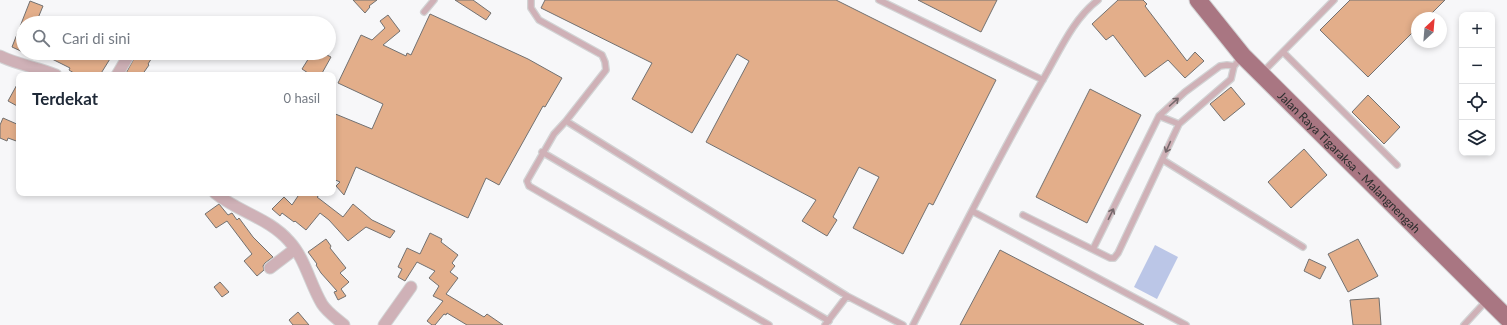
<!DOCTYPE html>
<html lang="id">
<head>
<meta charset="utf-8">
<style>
  body { margin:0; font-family:Lato,sans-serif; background:#f6f6f7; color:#1f2937 }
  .controls { position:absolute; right:12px; top:12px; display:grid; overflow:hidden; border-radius:8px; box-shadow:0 2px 6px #0003 }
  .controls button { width:36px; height:36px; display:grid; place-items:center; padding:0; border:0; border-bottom:1px solid #e0e1e3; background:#fff; color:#1f2937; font:20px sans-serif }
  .compass { position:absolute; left:1411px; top:12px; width:36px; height:36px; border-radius:50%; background:#fff; box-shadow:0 2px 6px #0003; rotate:26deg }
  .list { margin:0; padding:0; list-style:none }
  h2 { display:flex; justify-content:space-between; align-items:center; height:52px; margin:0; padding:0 16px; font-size:17px }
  h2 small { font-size:13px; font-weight:400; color:#747a83 }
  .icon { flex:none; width:22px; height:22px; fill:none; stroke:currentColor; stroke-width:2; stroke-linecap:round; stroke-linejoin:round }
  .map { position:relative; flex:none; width:1507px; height:325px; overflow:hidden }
  .search { position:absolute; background:#fff; box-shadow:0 2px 6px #0003; left:16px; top:16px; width:320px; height:44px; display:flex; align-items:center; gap:10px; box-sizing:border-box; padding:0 14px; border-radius:22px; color:#747a83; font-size:15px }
  .panel { position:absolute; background:#fff; box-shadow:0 2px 6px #0003; left:16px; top:72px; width:320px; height:124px; border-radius:8px }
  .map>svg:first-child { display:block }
</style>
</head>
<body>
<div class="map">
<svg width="1507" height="325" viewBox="0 0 1507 325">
  <rect width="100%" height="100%" fill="#f7f7f9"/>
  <path fill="#bbc6e7" d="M1155 245 1178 257 1157 299 1134 287Z"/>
  <path fill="#e3ae8a" stroke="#727171" d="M353 0H377L369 6 370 7 365 13Z
    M455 0H473L491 13 486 20Z
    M545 0H836L996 80 933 205 929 203 903 254 853 228 879 177 859 167 833 217 837 220 827 236 802 221 816 200 706 142 749 61 737 54 692 133 632 99 652 63 541 8Z
    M918 0H997L981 32Z
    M1118 0H1143L1147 4 1145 6 1187 61 1195 52 1204 61 1185 78 1168 60 1145 77 1113 35 1106 40 1092 24Z
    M1350 0H1445L1427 18H1417V28L1368 77 1320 30Z
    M30 1 43 6 36 23H23V52L12 47Z
    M430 14 528 59 562 78 545 107 543 106 499 185 486 178 468 218 356 167 344 195 336 186 340 182 333 179V113L372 129 383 104 338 83 361 35 372 40 385 28 380 21 388 15 400 31 383 45 406 56 407 53 411 55Z
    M40 53H122L119 58 113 54 100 75H77L69 70 70 68Z
    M137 53H148L153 56 148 64 149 65 142 75H125Z
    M312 53H323L331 57 321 75H311L302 69Z
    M19 81V107L8 101Z
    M1231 87 1245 104 1224 121 1210 104Z
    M1090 89 1141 115 1087 223 1036 197Z
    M1368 95 1400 127 1384 144 1352 112Z
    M3 118 19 125V142L8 138 7 141 0 138V125Z
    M1304 149 1327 175 1291 208 1268 182Z
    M300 193H322L317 197 343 217 353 204 372 220 395 231 390 238 366 227 348 241 329 220 320 213 306 230 295 221 294 222 282 213 280 216 272 209 284 197 292 205Z
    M219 204 228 215 232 213 237 220 239 218 253 237 273 257 265 263 263 266 264 270 257 276 244 261 252 254 227 221 216 228 205 214Z
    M430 233 442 239 441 242 458 255 452 263 455 266 450 272 458 278 446 294 484 317 487 314 503 325H467L447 313 446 315 444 314 435 325H432L427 321 443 301 433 296 439 286 429 278 435 271 417 262 405 281 398 277 402 269 398 267 407 248 420 254Z
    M326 239 331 246 330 248 346 268 340 273 349 282 341 289 346 296 338 300 334 292 337 291 321 273 316 265 317 264 308 252Z
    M1358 239 1378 276 1348 292 1328 254Z
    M1000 250 1144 325H960Z
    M1309 259 1326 267 1320 279 1304 271Z
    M220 282 229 292 222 297 214 287Z
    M1379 298 1381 325H1353L1350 300Z
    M298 312 309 325H293L289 320Z"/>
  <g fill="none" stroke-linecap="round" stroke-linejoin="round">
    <g stroke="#d2d3d4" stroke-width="8">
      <path id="service" d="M531 0V8L539 20 602 55 605 62 606 70 566 121 847 296 903 325
        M879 0 1043 80
        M424 12 434 0
        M1283 52 1397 165
        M1263 72 1334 0
        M1159 116 1179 124
        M566 121 554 134 527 181 529 186 769 325
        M542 152 829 321
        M1163 160 1303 247
        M972 211 1186 325
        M1023 215 1110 258H1114L1118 253 1179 124 1231 79 1234 66 1241 58
        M1093 249 1159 116 1185 92 1220 66 1227 65 1234 66
        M825 325 847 296
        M913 325C956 242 998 157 1045 76 1060 50 1074 18 1098 0
        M1464 325 1487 300"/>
    </g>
    <g stroke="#d2d3d4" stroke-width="13">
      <path id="minor" d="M0 56C18 65 38 67 56 75
        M117 75 130 53
        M215 193C238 212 269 218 289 241 305 258 310 284 322 304 327 312 336 318 344 325
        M270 268 295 249
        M384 325 411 287"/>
    </g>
    <g stroke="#d2d3d4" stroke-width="19">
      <g id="primary">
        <path id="s1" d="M1198 0 1243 56 1507 318"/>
      </g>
    </g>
    <use href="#service" stroke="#cfb1b7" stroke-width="5.5"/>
    <use href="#minor" stroke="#cfb1b7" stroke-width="11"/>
    <use href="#primary" stroke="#a97682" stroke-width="17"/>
  </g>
  <defs><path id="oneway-shaft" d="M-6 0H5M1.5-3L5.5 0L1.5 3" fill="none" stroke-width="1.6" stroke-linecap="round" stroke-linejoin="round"/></defs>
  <g stroke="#75686b">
    <use href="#oneway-shaft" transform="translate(1174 102) rotate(-42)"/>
    <use href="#oneway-shaft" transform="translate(1168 147) rotate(114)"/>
    <use href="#oneway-shaft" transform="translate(1111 214) rotate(-64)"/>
  </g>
  <g text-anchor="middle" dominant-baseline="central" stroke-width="3" stroke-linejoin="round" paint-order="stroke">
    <g font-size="12" fill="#2c2d2d" stroke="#fff">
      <text stroke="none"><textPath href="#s1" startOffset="222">Jalan Raya Tigaraksa - Malangnengah</textPath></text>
    </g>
  </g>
</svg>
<div class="controls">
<button>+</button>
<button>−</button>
<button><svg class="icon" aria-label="locate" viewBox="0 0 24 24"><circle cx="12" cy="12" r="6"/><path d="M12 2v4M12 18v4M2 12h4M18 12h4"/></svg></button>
<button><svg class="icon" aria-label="layers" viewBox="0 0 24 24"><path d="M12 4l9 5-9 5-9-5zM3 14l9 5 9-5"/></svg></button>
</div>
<svg class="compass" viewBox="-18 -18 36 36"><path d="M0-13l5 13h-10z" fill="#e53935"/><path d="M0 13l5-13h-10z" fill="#747a83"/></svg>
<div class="search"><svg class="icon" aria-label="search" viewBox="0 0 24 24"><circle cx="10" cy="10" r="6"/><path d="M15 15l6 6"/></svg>Cari di sini</div>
<section class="panel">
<h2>Terdekat<small>0 hasil</small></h2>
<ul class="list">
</ul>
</section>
</div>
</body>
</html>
